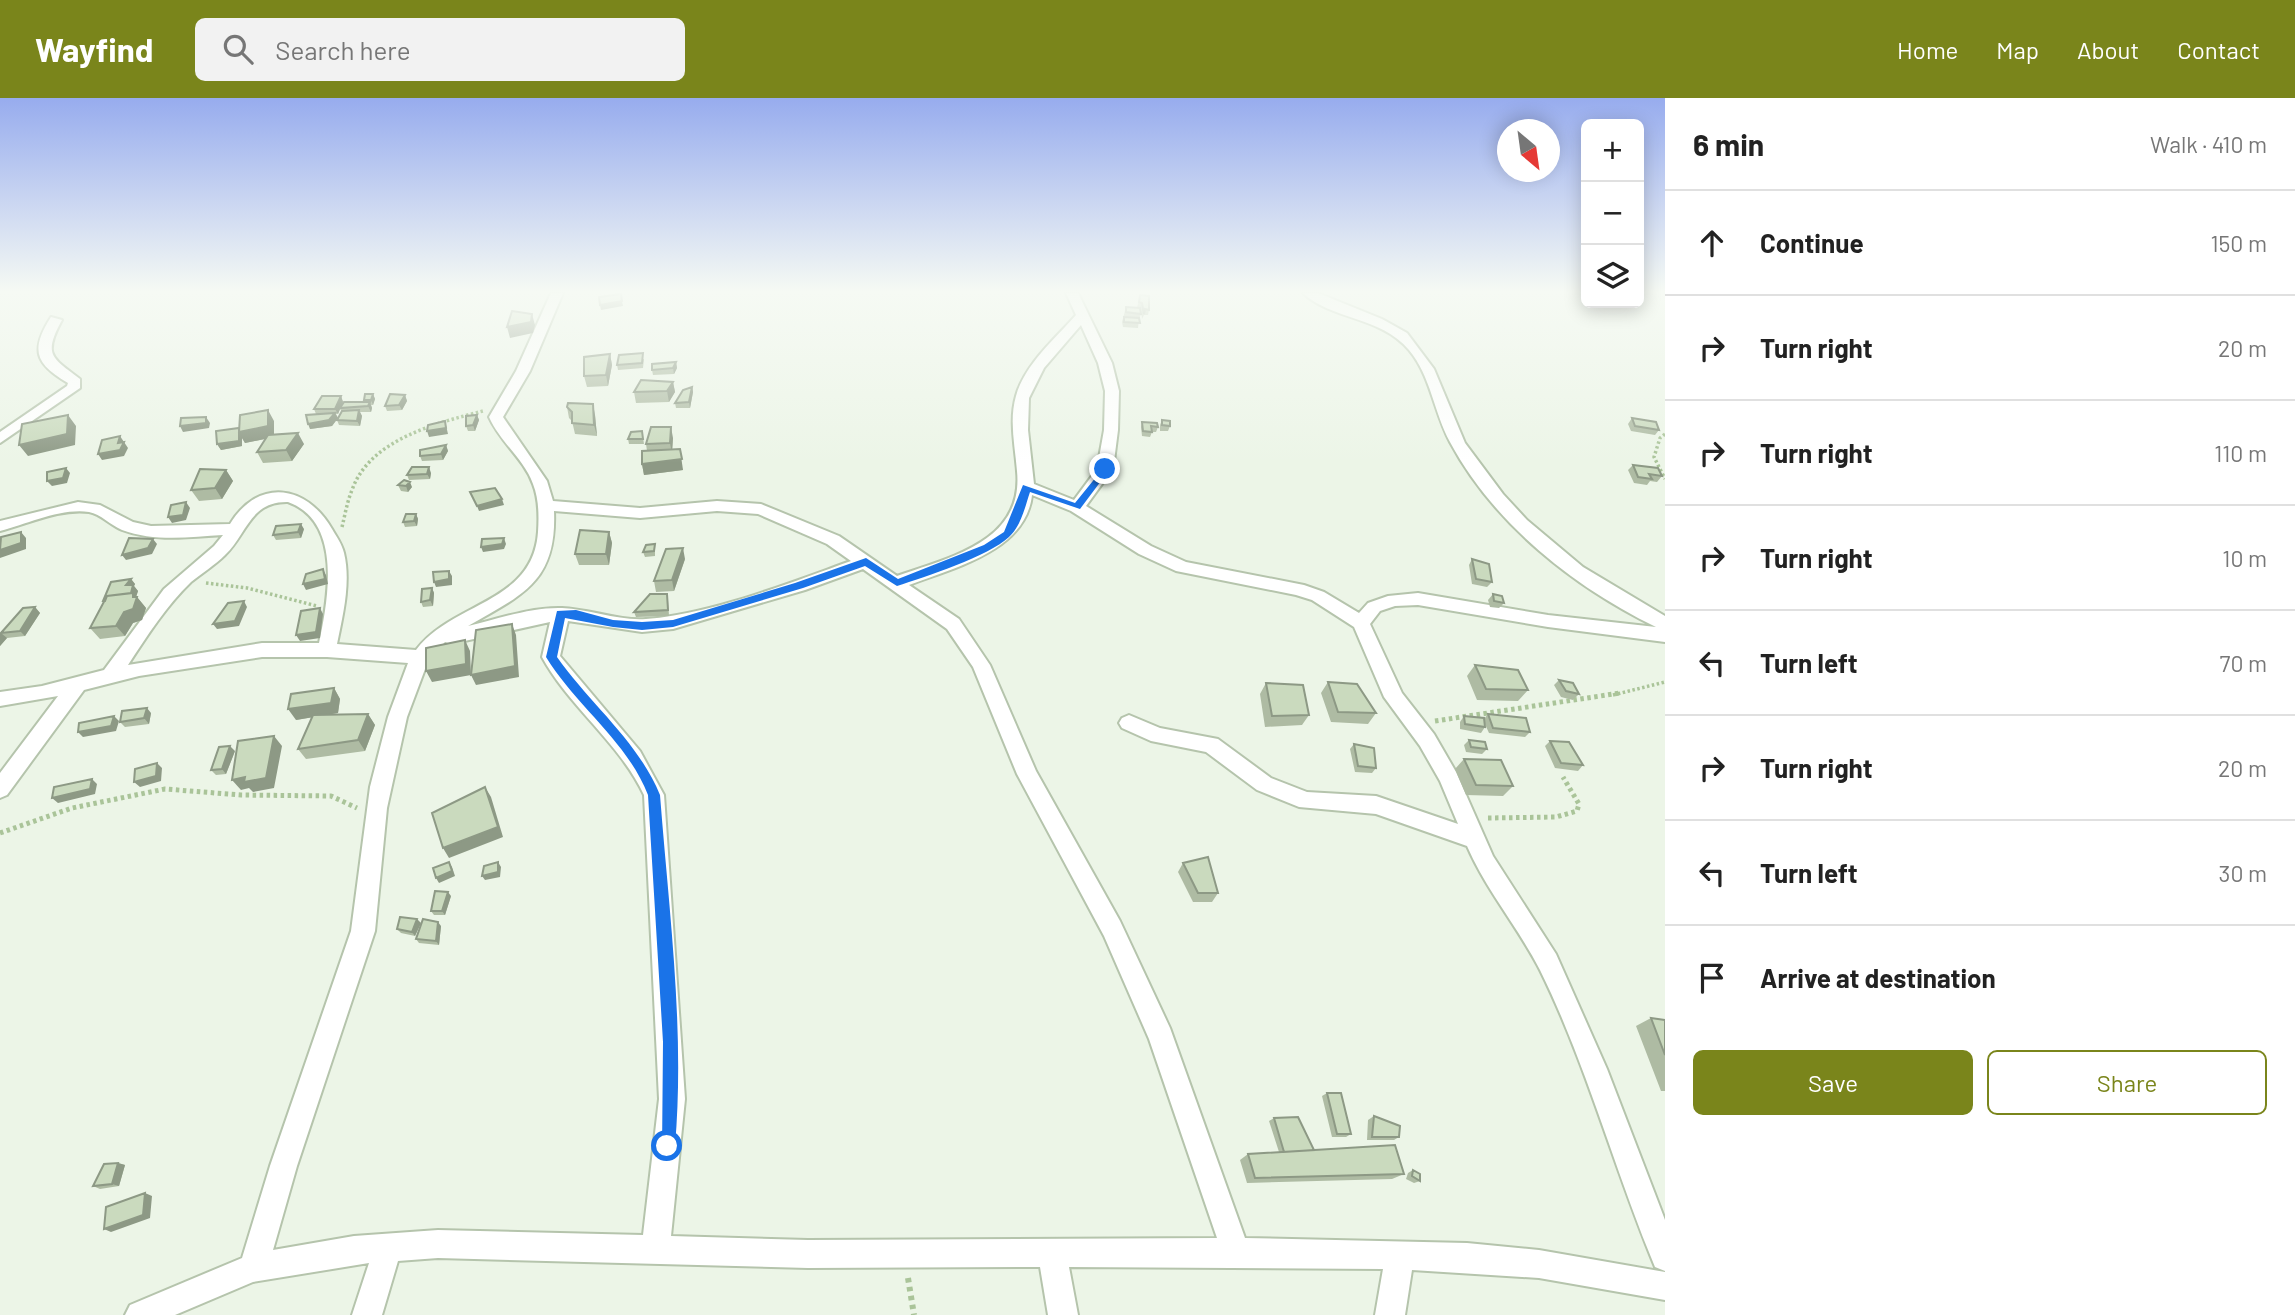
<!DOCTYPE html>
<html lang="en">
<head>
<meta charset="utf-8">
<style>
  body { margin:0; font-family:Barlow,sans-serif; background:#f2f2f2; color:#222 }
  .controls { position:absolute; right:21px; top:21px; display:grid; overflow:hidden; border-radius:10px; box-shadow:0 4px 18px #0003 }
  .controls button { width:63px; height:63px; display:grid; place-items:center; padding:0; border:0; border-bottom:2px solid #e0e0e0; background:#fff; color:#222; font:35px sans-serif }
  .compass { position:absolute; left:1497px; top:21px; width:63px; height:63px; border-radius:50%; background:#fff; box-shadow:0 4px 18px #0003; rotate:151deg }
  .stop { position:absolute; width:21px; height:21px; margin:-16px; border:5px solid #1a73e8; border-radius:50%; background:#fff }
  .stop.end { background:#1a73e8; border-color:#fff; box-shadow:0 2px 7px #0008 }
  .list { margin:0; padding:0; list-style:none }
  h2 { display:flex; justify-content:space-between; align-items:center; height:91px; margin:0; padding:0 28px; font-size:30px }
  h2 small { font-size:23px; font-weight:400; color:#767676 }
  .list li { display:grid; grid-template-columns:46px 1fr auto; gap:21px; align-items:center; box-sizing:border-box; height:105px; padding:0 28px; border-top:2px solid #e0e0e0 }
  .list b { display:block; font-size:26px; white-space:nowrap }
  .list em { font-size:23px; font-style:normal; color:#767676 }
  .actions { display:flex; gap:14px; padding:21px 28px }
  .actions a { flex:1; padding:16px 0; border:2px solid #7a851b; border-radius:10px; text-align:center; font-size:24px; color:#7a851b }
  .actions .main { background:#7a851b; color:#fff }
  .icon { flex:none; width:38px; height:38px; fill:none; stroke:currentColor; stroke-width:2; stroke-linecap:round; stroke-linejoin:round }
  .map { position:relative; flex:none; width:1665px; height:1217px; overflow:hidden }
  header { display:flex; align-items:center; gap:42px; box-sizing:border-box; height:98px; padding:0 35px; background:#7a851b; color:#fff }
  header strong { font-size:33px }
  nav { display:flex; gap:38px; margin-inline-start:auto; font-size:24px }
  .search { width:490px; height:63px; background:#f2f2f2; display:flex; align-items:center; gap:18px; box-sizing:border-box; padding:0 24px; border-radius:10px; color:#767676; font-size:26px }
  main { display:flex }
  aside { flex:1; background:#fff }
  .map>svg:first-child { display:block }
</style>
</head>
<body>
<header>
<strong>Wayfind</strong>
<div class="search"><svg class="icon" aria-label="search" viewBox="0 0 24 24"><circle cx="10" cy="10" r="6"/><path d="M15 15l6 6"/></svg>Search here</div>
<nav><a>Home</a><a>Map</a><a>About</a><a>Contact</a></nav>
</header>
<main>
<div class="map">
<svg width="1665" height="1217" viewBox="0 0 1665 1217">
  <rect width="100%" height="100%" fill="#ecf5e7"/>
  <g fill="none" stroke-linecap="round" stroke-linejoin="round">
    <g stroke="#b5c4ac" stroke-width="4">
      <path id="minor" d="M551 195H563L530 273 503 319 547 383 553 403 640 410 717 403 761 406 839 438 897 478C950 459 1024 444 1017 373 1015 348 1009 322 1016 298 1025 266 1055 241 1076 217L1066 195H1078L1112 265 1119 293 1118 332 1113 371 1086 408 1151 448 1186 464 1304 487 1324 494 1359 515 1368 505 1388 498 1418 495 1548 517 1656 529C1574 489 1494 426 1450 344 1434 315 1431 278 1409 252 1381 218 1331 222 1303 195H1318L1382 221 1407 235 1434 271 1465 345 1503 396 1527 422 1583 469 1665 518V544L1548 529 1418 507 1395 508 1380 513 1370 526 1402 595 1434 636 1456 674 1493 758 1556 856 1607 971 1665 1122V1173L1655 1169C1614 1071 1587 967 1540 872 1518 829 1486 792 1467 748L1376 716 1299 709 1257 692 1206 654 1151 643 1122 630 1119 625 1122 620 1129 617 1160 630 1218 641 1271 680 1307 694 1376 698 1458 726 1440 683 1420 648 1384 599 1354 529 1312 502 1296 497 1176 473 1139 456 1071 413 1032 397C1026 453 953 470 909 487L959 521 990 567 1036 673 1120 823 1170 930 1245 1140 1467 1145 1539 1152 1665 1174V1202L1539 1180 1412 1172 1405 1217H1375L1383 1171 1069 1169 1078 1217H1048L1040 1169 808 1170 438 1160 398 1163 382 1217H352L369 1165 253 1184 175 1217H125L130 1207 242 1160 270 1068 351 833 370 689 388 619 408 565 327 559H262L139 578 84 592 7 697 0 700V675L58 598 0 608V594L42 588 104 572 164 491 214 448 223 437C190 439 154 444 122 432 110 427 101 416 89 414 60 410 28 426 0 433V423L78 404 100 407 133 424 151 428 230 426C258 380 306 386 332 431 336 438 342 446 344 455 351 484 343 517 337 546L416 552C453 503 533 506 538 434 539 418 539 401 533 386 524 361 500 344 489 319L516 273ZM1081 227 1098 265 1105 293 1104 332 1097 371 1074 402 1034 386 1028 332 1029 300 1044 270ZM288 404C343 424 328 502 319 545H262L128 567C147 538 166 508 191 484 202 475 215 467 225 457 247 436 250 403 288 404ZM554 413 640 420 717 413 758 416 827 446 851 463C792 484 709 517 646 521 618 523 590 511 562 510 531 509 497 521 468 528 522 497 557 484 554 413ZM863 471 947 531 973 569 1017 676 1104 838 1149 941 1217 1140 808 1142 671 1138 685 1001 664 697 640 653 560 558 568 523 642 534 673 531 805 492ZM550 524 542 559C570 610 619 644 644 697L659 1001 643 1137 438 1132 354 1138 273 1152 297 1068 375 833 387 710 407 619 428 563 445 544 451 546Z
        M51 219 62 222C42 258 53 260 80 281V290L0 345V334L67 288 68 285C35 266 30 252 51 219Z"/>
    </g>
    <path stroke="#aac499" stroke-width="3.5" stroke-dasharray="2.5 2.5" stroke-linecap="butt" d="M1665 336 1660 340 1654 359 1665 381
      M342 429C345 417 347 404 352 392 370 341 437 325 483 313
      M206 485 247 490 317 508
      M1613 597 1665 584"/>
    <path stroke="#aac499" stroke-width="5" stroke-dasharray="3.5 3.5" stroke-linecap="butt" d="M1435 623 1620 595
      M1488 720 1556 719 1577 713 1579 706 1563 679
      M0 735 72 710 165 691 241 697 331 698 357 710"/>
    <path stroke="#aac499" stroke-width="6" stroke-dasharray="4.5 4.5" stroke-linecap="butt" d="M908 1180 914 1217"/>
    <use href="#minor" fill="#fff" fill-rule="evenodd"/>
  </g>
  <path fill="#aebba3" d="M1140 197 1149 212 1148 217H1144L1142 221 1141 210H1137Z
    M1126 209 1141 216 1139 221 1138 230 1123 229 1122 224Z
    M610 256 612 267 608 288 587 289 584 278Z
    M644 261 643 270 618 272 617 267Z
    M676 264 677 270 674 276 653 277 652 272Z
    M673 284 675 294 669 304 636 305 634 294Z
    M692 289 693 294 690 310H676L675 305Z
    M373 296 375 301 373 307H371L372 310 371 314H360L362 318 360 328 339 327 337 322 342 314 340 311 338 316H336L338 320 332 328 310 331 316 316 314 311 341 298 343 304H365L364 302Z
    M405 297 407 303 402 312 387 313 385 308Z
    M567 309 595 317 597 338 575 336 572 323 569 320Z
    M477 317 479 322 475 333H468L466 328Z
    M1632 320 1659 332 1655 337 1631 333 1628 326Z
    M1162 322 1170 328 1168 333H1160V327Z
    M274 323V336L304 346 292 363 263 365 257 354 265 341 245 345 242 340V348L221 352 217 346 239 330Z
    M1142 324 1158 329 1156 334H1152L1150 339 1142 338 1141 329Z
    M642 333 644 346H629L628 341Z
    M673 340 672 351 683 372 644 377 642 366 647 353 646 346Z
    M446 347 448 353 443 362 422 363 420 358Z
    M1633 367 1662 378 1657 384 1650 383 1647 387 1634 385 1628 372Z
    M226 372 233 383 222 401 199 403 191 392Z
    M431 375 430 381 409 382 407 377Z
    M398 387 412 389 408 394 401 393Z
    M416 416 418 421 417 428 405 429 403 424Z
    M304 431 301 440 276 442 273 437Z
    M609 434 612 445 609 467H579L575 456Z
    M655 446V458L645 459 643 454Z
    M685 461 674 493 656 494 654 483Z
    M1472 461 1492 484 1487 489 1472 486 1469 467Z
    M131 481 135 486 134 488 138 493 136 499H137L146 510 142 522 133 525 125 538 100 541 90 530Z
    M432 490 434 495 433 508 423 509 421 504Z
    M1493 496 1504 505 1499 510 1490 509 1488 502Z
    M668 502 669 518 636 519 634 514Z
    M35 509 40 515 25 538 7 540 0 548V535Z
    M1475 567 1528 592 1518 603 1477 602 1467 578Z
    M1559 582 1579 596 1573 602 1561 599 1554 587Z
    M1328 584 1376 615 1368 626 1331 624 1321 595Z
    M1266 585 1309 617 1302 627 1265 629 1260 596Z
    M334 590 340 601 338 615 326 617 368 616 375 627 365 653 306 661 298 651 313 619 296 622Z
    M151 615 149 626 125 629 120 624Z
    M1488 616 1530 634 1525 639 1489 635 1484 624 1485 629 1481 635 1460 631V624L1464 618 1484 621Z
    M1469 642 1487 651 1482 656 1466 654 1464 647Z
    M1550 643 1583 667 1578 673 1555 670 1545 648Z
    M1354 646 1376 670 1372 675 1355 674 1350 651Z
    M235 653 226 676 216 677 211 672Z
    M1464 661 1513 688 1503 698 1466 697 1455 671Z
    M1183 765 1218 795 1212 804H1193L1178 774Z
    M451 798 445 817H434L431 813Z
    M421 825 415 838 401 835 397 831Z
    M441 828 439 847 419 845 416 841Z
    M1651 920 1665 922V993H1661L1636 928Z
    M1327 995 1351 1036 1346 1039H1332L1322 998Z
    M1374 1018 1399 1039 1394 1042H1367L1368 1022Z
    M1274 1020 1314 1052 1404 1076 1392 1081 1247 1085 1240 1062 1248 1056 1279 1054 1269 1023Z
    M118 1065 125 1067 119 1088 100 1091 93 1088Z
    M1413 1072 1420 1083 1414 1085 1406 1081 1408 1075Z"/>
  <path fill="#8d9985" d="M622 203 623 208 601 212 600 207Z
    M532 216 535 227 533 235 510 240 507 229Z
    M610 256 612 267 608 288 606 277Z
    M676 264 677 270 674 276 673 270Z
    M673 284 675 294 669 304 667 293Z
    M692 289 693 294 690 310 689 304Z
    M373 296 375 301 373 307 371 302Z
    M405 297 407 303 402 312 399 307Z
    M341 298 343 304 338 316 335 311Z
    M370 304 372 310 371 314 368 308Z
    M593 306 595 317 597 338 594 327Z
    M268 312 274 323V339L245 345 242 340V348L221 352 217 346Z
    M359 312 362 318 360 328 357 323Z
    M335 315 338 320 332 328 310 331 308 326Z
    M68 317 76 328 75 347 28 358 19 347Z
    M477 317 479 322 475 333 473 327Z
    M206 319 210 325 209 330 183 334 180 328Z
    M445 323 448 336 429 339 427 333Z
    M671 329 673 340 672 356 670 345Z
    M298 335 304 346 292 363 286 352Z
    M120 338 124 344 123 346 124 344 128 350 124 358 102 362 98 356 118 345Z
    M446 347 448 353 443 362 441 356Z
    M680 351 683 372 644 377 642 366Z
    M429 369 431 375 430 381 427 376Z
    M66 370 70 375 67 385 52 388 47 383Z
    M226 372 233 383 222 401 215 390Z
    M410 384 412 389 408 394 406 388Z
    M502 401 504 407 479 413 477 408Z
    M186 404 190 410 186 422 172 425 168 419Z
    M416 416 418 421 417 428 414 423Z
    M301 426 304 431 301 440 298 434Z
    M21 434 26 440V451L0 460V452Z
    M609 434 612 445 609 467 606 456Z
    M504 440 506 446 504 451 483 454 481 449Z
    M153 441 157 446 152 456 126 462 122 457Z
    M683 450 685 461 674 493 672 482Z
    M323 471 326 477 328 486 306 492 303 486Z
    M449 473 452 478V487L436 489 434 484Z
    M131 481 135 486 134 488 138 493 136 499H137L146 510 142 522 133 525 125 538 116 528 124 514 107 509 103 503 126 487Z
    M432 490 434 495 433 508 430 502Z
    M244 503 247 509 239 528 217 531 213 526Z
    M35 509 40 515 25 538 20 533Z
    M320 510 323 516 320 540 300 543 296 537Z
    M512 526 516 537 519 579 476 587 471 577Z
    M1 535 7 540 0 548V536Z
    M465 542 470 553 471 577 432 584 426 573Z
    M334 590 340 601 338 615 296 622 288 611Z
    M147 610 151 615 149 626 144 620Z
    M368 616 375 627 365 653 358 642Z
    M114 618 119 623 116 633 83 639 78 634Z
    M274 638 282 648 274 690 253 694 249 690 241 692 232 682 245 679Z
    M230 648 235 653 226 676 222 671Z
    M157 665 162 670 161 683 140 689 134 684Z
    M92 681 97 686 95 696 58 705 52 700Z
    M485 689 491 699 503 739 449 760 443 750Z
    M449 764 452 769 455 778 439 785 436 780Z
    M498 764 501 769 500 779 485 782 482 778Z
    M448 794 451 798 445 817 442 813Z
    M417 821 421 825 415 838 412 834Z
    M438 824 441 828 439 847 436 843Z
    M118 1065 125 1067 119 1088 112 1086Z
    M145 1095 152 1098 150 1120 111 1134 104 1131Z"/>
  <path fill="#cadabe" stroke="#8d9985" stroke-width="2" d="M621 196 622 203 600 207 599 199Z
    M1140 197 1149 198V212L1145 211 1144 216 1142 205 1139 204Z
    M1126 209 1140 210 1141 216 1126 214Z
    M512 213 532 216 531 224 507 229Z
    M1124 219 1139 220 1140 225 1124 224Z
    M643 255 642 265 617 267 619 257Z
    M610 256 606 277 584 278V259Z
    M676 264 673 270 652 272V266Z
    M641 282 673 284 667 293 634 294Z
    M692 289 689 304 675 305 683 292Z
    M365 296H373L371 302H364Z
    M390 296 405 297 399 307 385 308Z
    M322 298H341L335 311H314Z
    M344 304H370L368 308 340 310Z
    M568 305 593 306 594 327 572 325V314L567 309Z
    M268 312V328L239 334 240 317Z
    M359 312 357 323 337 322 342 313Z
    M335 315 329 322 308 326 306 317Z
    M68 317 67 336 19 347 22 326Z
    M477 317 473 327 466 328V318Z
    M206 319V325L180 328 181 320Z
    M1632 320 1656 324 1659 332 1635 328Z
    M1162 322 1170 323V328L1162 327Z
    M445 323 446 330 427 333 428 327Z
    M1142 324 1157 325 1158 329 1151 328 1152 334 1143 333Z
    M651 329H671L670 345 646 346Z
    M239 330V343L217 346 216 333Z
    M642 333 643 341H628L631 334Z
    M298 335 286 352 257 354 268 337Z
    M120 338 118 345 124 344 120 352 98 356 102 342Z
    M446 347 441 356 420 358V352Z
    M680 351 682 361 642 366V353Z
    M1633 367 1658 370 1662 378 1649 376 1652 381 1638 379Z
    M412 369H429L427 376 407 377Z
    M66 370 63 380 47 383V374Z
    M200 371 226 372 215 390 191 392Z
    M404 382 410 384 406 388 398 387Z
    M495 390 502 401 477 408 470 394Z
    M186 404 183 417 168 419 171 407Z
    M406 416H416L414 423 403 424Z
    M301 426 298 434 273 437 276 428Z
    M580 432 609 434 606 456H575Z
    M21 434V445L0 452 1 439Z
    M129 440 153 441 148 450 122 457Z
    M504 440 502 446 481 449 482 441Z
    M655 446 654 453 643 454 646 447Z
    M683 450 672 482 654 483 666 451Z
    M1472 461 1489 466 1492 484 1476 481Z
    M323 471 325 481 303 486 306 476Z
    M449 473V481L434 484 433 474Z
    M131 481 126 487H133L131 495 107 498 105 503H103L111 484Z
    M432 490 430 502 421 504 422 491Z
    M133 495V499H137L133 511 124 514 116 528 90 530 107 498Z
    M650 496H667L668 512 634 514Z
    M1493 496 1502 498 1504 505 1494 503Z
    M244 503 235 523 213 526 228 505Z
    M35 509 20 533 1 535 23 510Z
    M320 510 316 534 296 537 301 513Z
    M512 526 515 568 471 577 476 532Z
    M465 542 466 566 426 573V550Z
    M1475 567 1518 572 1528 592 1486 591Z
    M1559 582 1573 585 1579 596 1566 593Z
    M1328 584 1357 586 1376 615 1338 614Z
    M1266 585 1303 587 1309 617 1272 618Z
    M334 590 331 605 288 611 291 596Z
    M147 610 144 620 120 624 122 613Z
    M368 616 358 642 298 651 313 617Z
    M1488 616 1526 620 1530 634 1493 630Z
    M114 618 111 628 78 634 79 625Z
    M1464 618 1484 620 1485 629 1465 626Z
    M274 638 266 680 244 684 245 679 232 682 238 643Z
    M1469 642 1485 644 1487 651 1471 649Z
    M1550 643 1569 644 1583 667 1561 665Z
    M1354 646 1374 650 1376 670 1358 668Z
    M230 648 222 671 211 672 219 649Z
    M1464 661 1501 662 1513 688 1476 687Z
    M157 665 156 678 134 684 135 671Z
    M92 681 90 691 52 700 54 689Z
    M485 689 498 729 443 750 432 715Z
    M1208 759 1218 795H1198L1183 765Z
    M449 764 452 773 436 780 433 770Z
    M498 764V774L482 778 484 768Z
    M435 793 448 794 442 813H431Z
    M400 819 417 821 412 834 397 831Z
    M423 821 438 824 436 843 416 841Z
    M1651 920 1665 922V957Z
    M1327 995H1341L1351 1036H1337Z
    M1374 1018 1400 1028 1399 1039H1372Z
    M1298 1019 1314 1052 1284 1054 1274 1020Z
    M1395 1047 1404 1076 1255 1080 1248 1056Z
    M118 1065 112 1086 93 1088 104 1066Z
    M1413 1072 1420 1076V1083L1412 1078Z
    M145 1095 143 1117 104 1131 106 1109Z"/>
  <linearGradient id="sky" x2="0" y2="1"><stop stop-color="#97acee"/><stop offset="0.53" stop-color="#f6faf4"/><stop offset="1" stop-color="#f6faf4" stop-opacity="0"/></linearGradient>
  <rect width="1665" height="365" fill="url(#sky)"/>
  <path fill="#1a73e8" d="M1105 368 1110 371 1080 411 1030 394C1025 409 1021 428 1009 439 989 458 925 479 897 488L865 468 803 490 673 529 642 532 613 529 565 520 557 559C590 606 638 643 660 697 669 814 685 932 675 1048L673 1054H662L663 944 648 697C627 643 576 608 546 559L557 513 576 512 613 522 642 524 673 522 795 485 866 460 898 481 984 447 1004 434 1023 387 1075 405Z"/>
</svg>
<div class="controls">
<button>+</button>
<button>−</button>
<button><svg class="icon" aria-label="layers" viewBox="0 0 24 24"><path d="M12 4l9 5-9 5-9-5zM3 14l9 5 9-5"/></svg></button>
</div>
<svg class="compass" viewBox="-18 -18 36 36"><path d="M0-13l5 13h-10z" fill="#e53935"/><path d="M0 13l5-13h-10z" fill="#767676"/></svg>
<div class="stop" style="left:667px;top:1048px"></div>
<div class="stop end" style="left:1105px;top:371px"></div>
</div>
<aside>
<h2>6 min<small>Walk · 410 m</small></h2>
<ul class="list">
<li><svg class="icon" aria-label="ahead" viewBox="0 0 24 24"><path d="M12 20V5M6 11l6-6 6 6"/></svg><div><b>Continue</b></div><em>150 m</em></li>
<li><svg class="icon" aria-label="right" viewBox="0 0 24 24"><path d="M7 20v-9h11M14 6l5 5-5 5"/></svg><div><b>Turn right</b></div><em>20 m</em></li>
<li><svg class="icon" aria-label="right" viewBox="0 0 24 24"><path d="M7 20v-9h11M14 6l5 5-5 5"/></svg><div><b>Turn right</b></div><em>110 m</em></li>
<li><svg class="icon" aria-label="right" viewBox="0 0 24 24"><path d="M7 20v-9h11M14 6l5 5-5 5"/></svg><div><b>Turn right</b></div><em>10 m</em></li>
<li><svg class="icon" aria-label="left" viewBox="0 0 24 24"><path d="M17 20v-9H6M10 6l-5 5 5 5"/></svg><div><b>Turn left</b></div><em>70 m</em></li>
<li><svg class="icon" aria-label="right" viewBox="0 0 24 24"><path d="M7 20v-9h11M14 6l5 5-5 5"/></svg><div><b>Turn right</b></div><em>20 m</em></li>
<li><svg class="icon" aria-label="left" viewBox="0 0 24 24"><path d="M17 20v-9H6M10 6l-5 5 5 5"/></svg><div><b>Turn left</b></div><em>30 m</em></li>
<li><svg class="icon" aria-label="arrive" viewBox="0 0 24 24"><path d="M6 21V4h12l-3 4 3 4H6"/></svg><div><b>Arrive at destination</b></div></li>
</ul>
<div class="actions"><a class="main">Save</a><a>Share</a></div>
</aside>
</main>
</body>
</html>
